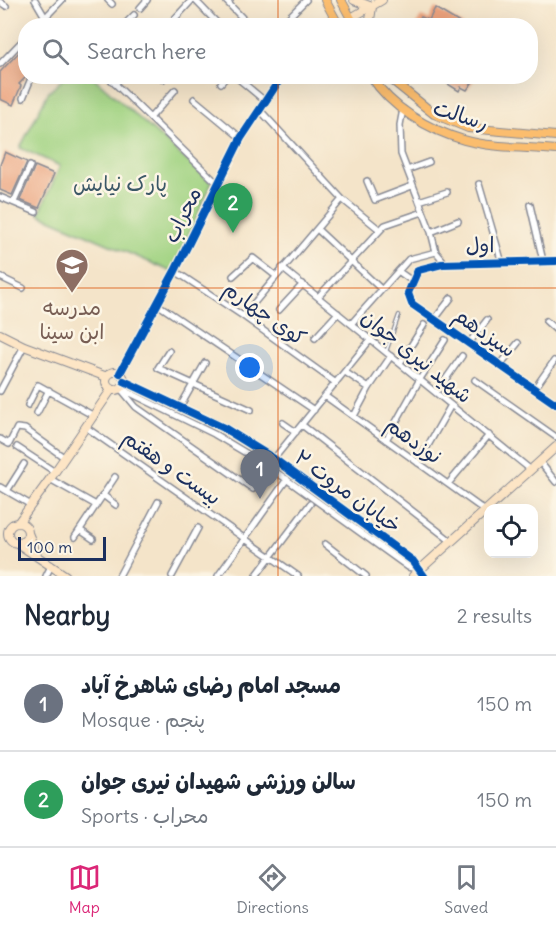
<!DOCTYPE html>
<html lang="en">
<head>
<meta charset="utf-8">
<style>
  body { margin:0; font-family:Delius,"Playpen Sans Arabic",sans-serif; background:#f6f6f7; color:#1f2937 }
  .controls { position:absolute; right:18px; bottom:18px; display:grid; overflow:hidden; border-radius:12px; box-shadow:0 6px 24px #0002 }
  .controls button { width:54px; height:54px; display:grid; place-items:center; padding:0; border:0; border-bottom:2px solid #e0e1e3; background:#fff; color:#1f2937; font:30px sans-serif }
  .scale { position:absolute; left:18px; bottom:15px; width:88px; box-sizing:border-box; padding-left:6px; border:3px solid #1b2f5e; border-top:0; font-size:16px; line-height:21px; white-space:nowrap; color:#1b2f5e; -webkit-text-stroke:4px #fcf5e5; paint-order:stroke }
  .you { position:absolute; left:250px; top:368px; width:21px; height:21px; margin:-15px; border:4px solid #fff; border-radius:50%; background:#1a73e8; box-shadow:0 0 0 9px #1a73e833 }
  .badge { display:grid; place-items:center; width:39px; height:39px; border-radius:50%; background:#db2777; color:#fff; font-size:20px; font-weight:700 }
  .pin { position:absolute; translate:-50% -50px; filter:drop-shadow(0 2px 3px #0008) }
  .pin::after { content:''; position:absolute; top:32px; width:21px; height:18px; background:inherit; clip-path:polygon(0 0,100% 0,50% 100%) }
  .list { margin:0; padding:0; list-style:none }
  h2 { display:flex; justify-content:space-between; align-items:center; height:78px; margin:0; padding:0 24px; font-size:26px }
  h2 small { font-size:20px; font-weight:400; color:#747a83 }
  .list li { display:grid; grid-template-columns:39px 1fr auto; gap:18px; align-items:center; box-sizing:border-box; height:96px; padding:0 24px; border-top:2px solid #e0e1e3 }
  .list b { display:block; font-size:22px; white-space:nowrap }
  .list p { margin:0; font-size:20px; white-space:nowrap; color:#747a83 }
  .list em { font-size:20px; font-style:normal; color:#747a83 }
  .icon { flex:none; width:33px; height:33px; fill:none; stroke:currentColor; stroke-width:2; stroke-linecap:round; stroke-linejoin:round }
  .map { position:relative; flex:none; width:556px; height:576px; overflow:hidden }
  .search { position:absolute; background:#fff; box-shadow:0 6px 24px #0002; left:18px; right:18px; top:18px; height:66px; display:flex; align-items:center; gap:15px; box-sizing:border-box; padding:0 21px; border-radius:24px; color:#747a83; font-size:22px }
  .sheet { height:270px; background:#fff }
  nav { display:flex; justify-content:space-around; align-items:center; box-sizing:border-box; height:84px; border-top:2px solid #e0e1e3; background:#fff; font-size:16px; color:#747a83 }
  nav a { display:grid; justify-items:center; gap:3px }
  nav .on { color:#db2777 }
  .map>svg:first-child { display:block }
</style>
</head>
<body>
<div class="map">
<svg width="556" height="576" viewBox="0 0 556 576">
  <rect width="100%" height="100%" fill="#fcf5e5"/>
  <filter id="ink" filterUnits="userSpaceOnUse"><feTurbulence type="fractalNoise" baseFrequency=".0167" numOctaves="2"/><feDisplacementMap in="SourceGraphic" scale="12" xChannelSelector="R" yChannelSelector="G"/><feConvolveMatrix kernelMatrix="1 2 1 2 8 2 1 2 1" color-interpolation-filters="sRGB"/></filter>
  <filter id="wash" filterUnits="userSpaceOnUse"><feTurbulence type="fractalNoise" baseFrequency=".008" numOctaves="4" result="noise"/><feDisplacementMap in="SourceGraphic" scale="24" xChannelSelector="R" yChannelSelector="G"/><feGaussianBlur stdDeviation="1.35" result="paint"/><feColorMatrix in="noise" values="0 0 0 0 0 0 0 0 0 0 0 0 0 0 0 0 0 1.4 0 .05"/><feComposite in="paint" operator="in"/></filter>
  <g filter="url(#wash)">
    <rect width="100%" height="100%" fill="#f4e4c9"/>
    <path fill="#a1d382" stroke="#5e8170" stroke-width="1.5" d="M65 77H93L212 183 172 272 39 214 60 166 20 148 48 93Z"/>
    <g id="blocks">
      <path fill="#eba17b" d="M435 8 465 26H415L421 17 429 20Z
        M26 45V77L19 84 21 86 13 105 0 99V72Z
        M435 76H477L467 90 461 87 459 91Z
        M5 152 27 162 12 195 0 190V165Z
        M35 166 54 174 39 208 20 200Z"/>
    </g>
  </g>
  <g filter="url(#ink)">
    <use href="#blocks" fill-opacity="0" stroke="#888a94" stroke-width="1.5"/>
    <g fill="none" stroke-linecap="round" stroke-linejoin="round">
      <g stroke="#888a94" stroke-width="4.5">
        <path id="lane" d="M386 352 399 315"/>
      </g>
      <g stroke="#888a94" stroke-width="8">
        <path id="street" d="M35 0 45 17 53 26
          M108 0 112 4
          M195 0 220 26
          M230 0 227 2 250 26
          M0 2 6 6
          M140 8 147 0
          M37 26 62 0
          M123 26 134 15
          M168 26 192 0
          M280 26 306 0
          M0 64 26 37
          M107 76 218 184
          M235 76 265 101
          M163 79 165 76
          M221 83 227 76
          M115 84 122 76
          M23 98 32 76
          M194 99 241 138
          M403 109 400 125 401 154 431 232 436 252 446 264
          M150 118 175 90
          M407 170 429 162
          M367 181 375 200 412 186
          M479 184 502 263
          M0 197 36 212
          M342 199 380 230
          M419 201 447 192
          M14 202 30 166
          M530 205 543 261
          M317 229 381 289
          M431 232 458 221
          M556 261 442 264 418 270 408 293 412 304 556 404
          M282 268 531 470
          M175 271 243 316 336 383
          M398 271 412 281
          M233 276 253 258 276 276
          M0 277 23 288
          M318 297 385 225 423 212
          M157 304 314 410
          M279 310 303 284
          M243 316 342 199 259 109
          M435 319 451 298
          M546 321 556 330
          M351 324 409 259 436 252
          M315 338 338 313
          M469 343 487 320
          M169 351 158 368 251 410
          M400 363 424 325
          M500 365 518 343
          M345 372 369 388
          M475 380 556 437
          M124 381 224 428 274 459 413 561 424 576
          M120 388 136 407 253 489 268 466 371 339
          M535 388 554 361
          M122 389 214 434 268 466 408 567 420 570
          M0 391 24 346
          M436 393 462 356
          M325 396 484 510
          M28 405 38 385 94 416
          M180 407 205 363
          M37 413 49 390
          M354 416 369 388 391 356
          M283 423 296 432
          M302 425 451 541
          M87 428 298 576
          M0 439 9 444 17 428 25 429 65 458
          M386 440 420 379 445 340
          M17 447 55 472
          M540 462 556 482
          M418 463 451 405
          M50 479 96 505
          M448 484 489 435
          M0 487 31 505
          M7 491 24 464
          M103 495 116 505
          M80 530 93 539
          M75 537 115 477
          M325 544 366 576
          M46 576 51 566
          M119 576 158 502
          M172 576 198 528
          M218 576 287 479
          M256 576 310 504"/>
      </g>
      <g stroke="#888a94" stroke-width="10">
        <path id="secondary" d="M354 0 372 7 369 26
          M351 18 382 0
          M0 334 24 346 107 377
          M106 381a9 9 0 1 1 18 0a9 9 0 1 1-18 0Z
          M120 373 175 271 241 138 282 76
          M8 533a10 10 0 1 1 20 0a10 10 0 1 1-20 0Z
          M18 523 50 479 111 390
          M28 533 37 555
          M17 543 66 576
          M413 576 556 447"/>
      </g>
      <g stroke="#888a94" stroke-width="10">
        <path id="primary" d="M325 0 339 26
          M341 0 355 26
          M371 76C391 108 429 130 464 140 493 148 526 147 556 150
          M387 76 434 114 468 128 556 136"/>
      </g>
      <use href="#lane" stroke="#fff" stroke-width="2"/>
      <use href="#street" stroke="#fff" stroke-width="5"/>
      <use href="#secondary" stroke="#fde5c5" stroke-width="8"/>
      <use href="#primary" stroke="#fbbd6e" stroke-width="8"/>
      <g stroke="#fcf5e5" stroke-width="11">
        <path id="cycleway" d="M556 261 442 264 418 270 408 293 412 304 556 404
          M120 373 175 271 241 138 282 76
          M124 381 224 428 274 459 413 561 424 576"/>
      </g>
      <use href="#cycleway" stroke="#0057b8" stroke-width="8"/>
    </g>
  </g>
  <path fill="none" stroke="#de5710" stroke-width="1.5" stroke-opacity="0.55" d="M278 0V26M278 76V576M0 288H556"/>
  <defs>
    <g id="school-pin" transform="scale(1.725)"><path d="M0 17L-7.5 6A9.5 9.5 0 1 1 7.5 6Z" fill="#8d6e63" stroke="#fcf5e5"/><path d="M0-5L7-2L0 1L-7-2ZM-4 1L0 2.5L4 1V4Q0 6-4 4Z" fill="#fff"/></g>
  </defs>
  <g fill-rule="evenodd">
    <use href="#school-pin" x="72" y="265"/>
  </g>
  <g text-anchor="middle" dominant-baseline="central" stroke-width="5" stroke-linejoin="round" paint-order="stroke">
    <g font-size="21" fill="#1b2f5e" stroke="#fcf5e5">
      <text transform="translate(461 115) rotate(18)">رسالت</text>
      <text transform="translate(182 215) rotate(-64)">محراب</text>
      <text transform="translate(480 245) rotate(-1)">اول</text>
      <text transform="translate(265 313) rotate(35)">کوی چهارم</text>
      <text transform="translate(485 332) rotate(35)">سیزدهم</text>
      <text transform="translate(417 356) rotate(39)">شهید نیری جوان</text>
      <text transform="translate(414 440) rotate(36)">نوزدهم</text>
      <text transform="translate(172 467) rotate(35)">بیست و هفتم</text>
      <text transform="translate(348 491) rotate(36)">خیابان مروت ۲</text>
    </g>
    <g font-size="21" fill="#3c5867" stroke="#fcf5e5">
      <text x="120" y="183">پارک نیایش</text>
    </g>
    <g font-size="21" fill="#785e54" stroke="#fcf5e5">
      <text x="72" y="307">مدرسه<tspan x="72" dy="24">ابن سینا</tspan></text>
    </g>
  </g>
</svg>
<div class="controls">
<button><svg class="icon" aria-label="locate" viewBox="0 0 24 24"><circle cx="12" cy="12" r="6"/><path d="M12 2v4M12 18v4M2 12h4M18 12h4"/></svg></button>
</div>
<div class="scale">100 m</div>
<div class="you"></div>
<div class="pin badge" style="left:260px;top:499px;background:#6b7280">1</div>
<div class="pin badge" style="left:233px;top:233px;background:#2e9e5b">2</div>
<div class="search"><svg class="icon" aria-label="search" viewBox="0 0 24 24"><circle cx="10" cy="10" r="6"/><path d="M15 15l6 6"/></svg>Search here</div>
</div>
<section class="sheet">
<h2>Nearby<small>2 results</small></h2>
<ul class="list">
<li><span class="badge" style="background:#6b7280">1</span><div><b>مسجد امام رضای شاهرخ آباد</b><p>Mosque · پنجم</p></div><em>150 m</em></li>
<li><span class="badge" style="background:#2e9e5b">2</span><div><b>سالن ورزشی شهیدان نیری جوان</b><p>Sports · محراب</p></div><em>150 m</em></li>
</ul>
</section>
<nav>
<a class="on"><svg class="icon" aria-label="map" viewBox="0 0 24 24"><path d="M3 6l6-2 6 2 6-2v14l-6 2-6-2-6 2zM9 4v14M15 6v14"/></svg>Map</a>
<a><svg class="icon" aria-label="directions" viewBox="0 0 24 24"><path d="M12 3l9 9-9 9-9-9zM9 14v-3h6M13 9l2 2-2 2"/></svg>Directions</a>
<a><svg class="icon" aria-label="saved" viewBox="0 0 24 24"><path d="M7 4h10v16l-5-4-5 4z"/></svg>Saved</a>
</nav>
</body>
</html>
